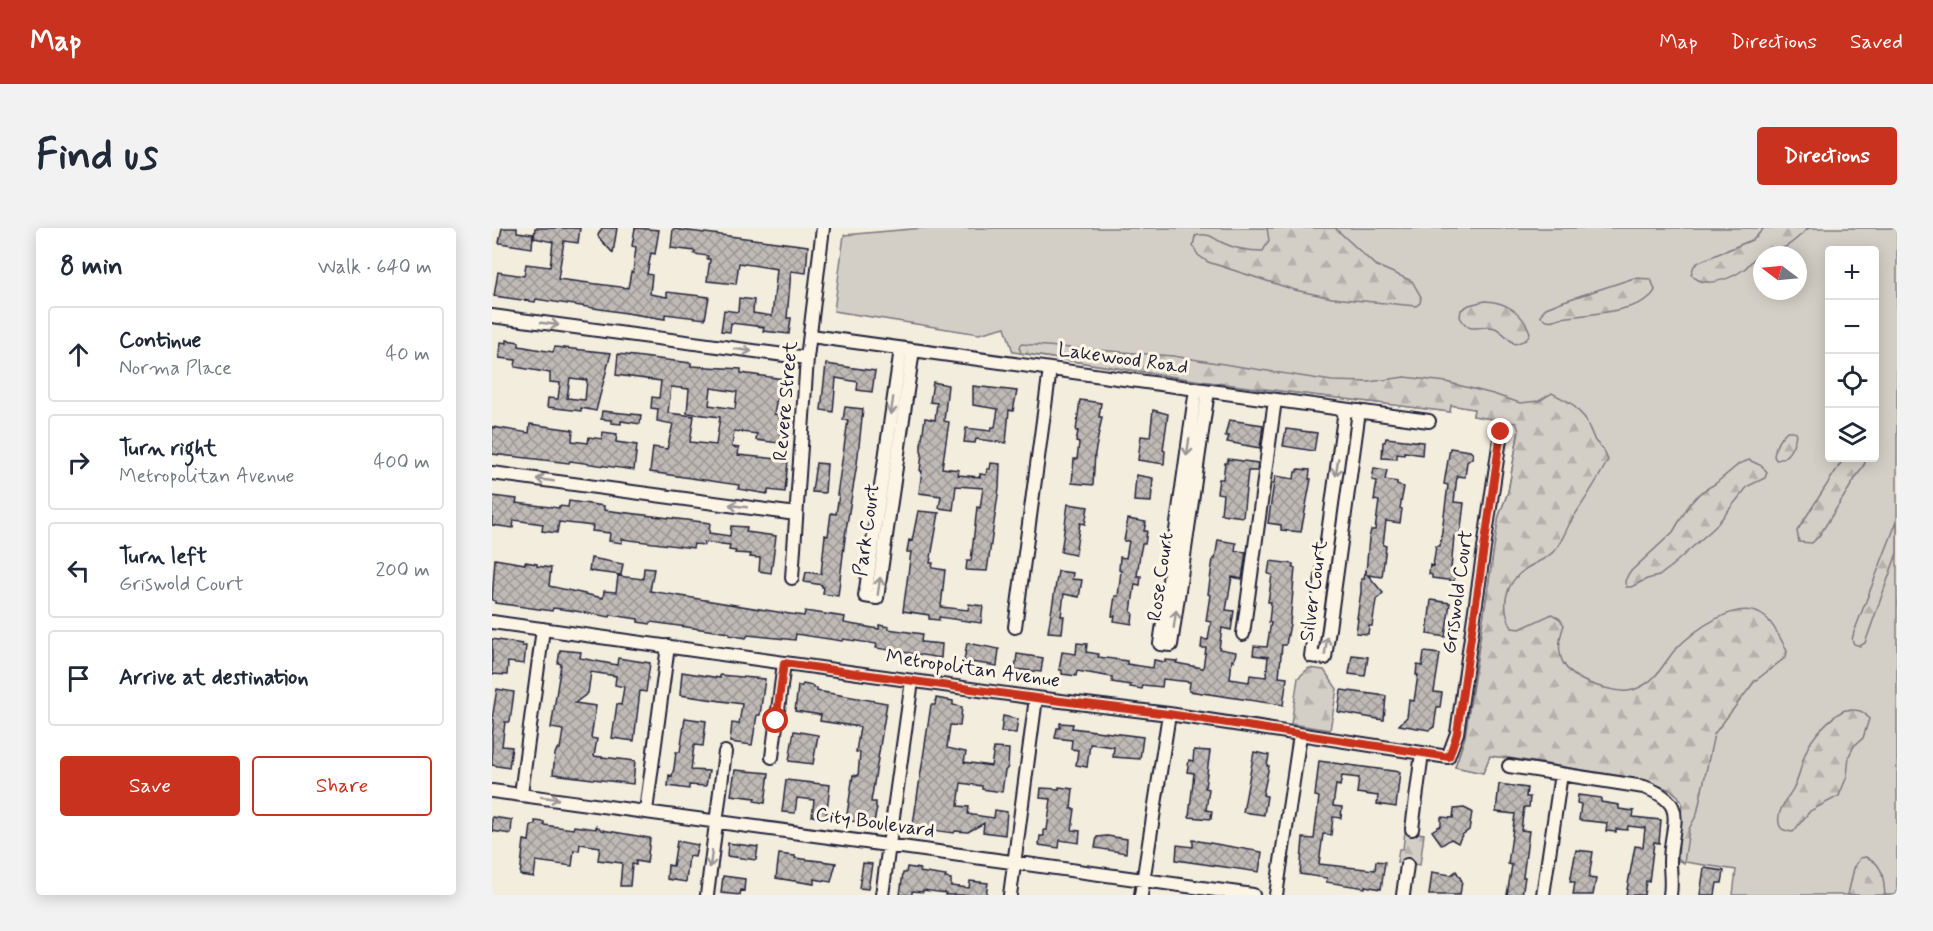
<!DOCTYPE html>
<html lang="en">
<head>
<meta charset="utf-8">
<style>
  body { margin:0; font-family:Mynerve,sans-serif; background:#f2f2f3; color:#1f2937 }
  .controls { position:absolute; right:18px; top:18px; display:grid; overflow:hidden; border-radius:6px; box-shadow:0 3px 15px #0003 }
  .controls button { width:54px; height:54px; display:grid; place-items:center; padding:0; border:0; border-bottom:2px solid #e0e1e3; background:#fff; color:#1f2937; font:30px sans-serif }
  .compass { position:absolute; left:1261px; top:18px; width:54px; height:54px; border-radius:50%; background:#fff; box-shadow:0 3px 15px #0003; rotate:286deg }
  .stop { position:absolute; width:18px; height:18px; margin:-14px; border:4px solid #c8321e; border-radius:50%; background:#fff }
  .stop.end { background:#c8321e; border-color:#fff; box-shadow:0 2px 6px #0008 }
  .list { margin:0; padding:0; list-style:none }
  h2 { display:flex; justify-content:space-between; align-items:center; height:78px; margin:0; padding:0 24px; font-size:26px }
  h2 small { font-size:20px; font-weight:400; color:#747a83 }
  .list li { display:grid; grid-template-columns:39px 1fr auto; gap:18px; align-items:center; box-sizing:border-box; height:96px; margin:0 12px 12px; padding:0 12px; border:2px solid #e0e1e3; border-radius:6px }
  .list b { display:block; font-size:22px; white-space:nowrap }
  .list p { margin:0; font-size:20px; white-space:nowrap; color:#747a83 }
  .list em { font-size:20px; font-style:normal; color:#747a83 }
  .actions { display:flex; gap:12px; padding:18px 24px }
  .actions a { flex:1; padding:14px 0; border:2px solid #c8321e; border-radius:6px; text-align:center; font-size:21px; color:#c8321e }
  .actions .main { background:#c8321e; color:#fff }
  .icon { flex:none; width:33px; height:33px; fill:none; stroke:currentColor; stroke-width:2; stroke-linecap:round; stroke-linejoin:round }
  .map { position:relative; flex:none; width:1405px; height:667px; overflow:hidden; border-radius:6px }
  header { display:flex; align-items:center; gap:36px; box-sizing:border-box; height:84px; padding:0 30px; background:#c8321e; color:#fff }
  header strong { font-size:28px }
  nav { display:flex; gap:33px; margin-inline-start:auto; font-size:21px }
  .intro { display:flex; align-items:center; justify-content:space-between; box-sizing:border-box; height:144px; padding:0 36px }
  h1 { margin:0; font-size:42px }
  .button { padding:15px 27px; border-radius:6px; background:#c8321e; color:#fff; font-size:21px; font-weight:700 }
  main { display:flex; gap:36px; padding:0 36px }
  aside { flex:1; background:#fff; border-radius:6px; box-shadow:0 3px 15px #0003 }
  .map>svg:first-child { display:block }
</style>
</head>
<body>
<header>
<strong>Map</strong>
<nav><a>Map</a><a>Directions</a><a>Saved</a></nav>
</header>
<div class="intro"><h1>Find us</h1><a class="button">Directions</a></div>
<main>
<aside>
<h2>8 min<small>Walk · 640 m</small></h2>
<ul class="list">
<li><svg class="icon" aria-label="ahead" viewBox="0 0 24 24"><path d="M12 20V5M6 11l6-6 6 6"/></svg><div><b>Continue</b><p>Norma Place</p></div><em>40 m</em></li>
<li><svg class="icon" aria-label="right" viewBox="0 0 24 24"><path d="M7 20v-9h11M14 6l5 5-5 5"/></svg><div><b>Turn right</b><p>Metropolitan Avenue</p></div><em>400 m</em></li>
<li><svg class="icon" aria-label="left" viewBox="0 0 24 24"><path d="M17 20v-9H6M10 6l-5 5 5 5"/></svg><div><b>Turn left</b><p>Griswold Court</p></div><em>200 m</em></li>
<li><svg class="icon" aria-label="arrive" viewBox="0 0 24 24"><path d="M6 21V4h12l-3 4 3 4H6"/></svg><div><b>Arrive at destination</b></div></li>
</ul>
<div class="actions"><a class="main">Save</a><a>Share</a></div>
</aside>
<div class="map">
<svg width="1405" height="667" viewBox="0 0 1405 667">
  <defs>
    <pattern id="forest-firs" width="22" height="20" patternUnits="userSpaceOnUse" patternTransform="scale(1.5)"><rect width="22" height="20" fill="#d4cfc6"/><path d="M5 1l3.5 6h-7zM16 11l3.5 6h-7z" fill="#b6b1ab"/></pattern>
    <pattern id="building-cross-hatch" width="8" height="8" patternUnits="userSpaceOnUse" patternTransform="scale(1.5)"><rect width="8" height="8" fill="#bfbab6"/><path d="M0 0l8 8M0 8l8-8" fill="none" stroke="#9b9795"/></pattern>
  </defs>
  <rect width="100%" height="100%" fill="#f3edde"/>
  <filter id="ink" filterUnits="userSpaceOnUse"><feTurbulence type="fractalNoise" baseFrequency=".0167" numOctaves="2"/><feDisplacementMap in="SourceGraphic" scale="12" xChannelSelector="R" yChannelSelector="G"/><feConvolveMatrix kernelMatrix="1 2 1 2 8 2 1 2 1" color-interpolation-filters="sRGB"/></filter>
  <g filter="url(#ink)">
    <path fill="#d4cfc6" stroke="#7b7880" stroke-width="1.5" fill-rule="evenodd" d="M431 0H1405V667H1241L1244 642 1187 633 1190 575 1186 568 1179 562 1146 551 1017 530 998 528 991 545 963 539 973 509 1007 288 1016 264 1027 202 1024 195 981 188 982 181 959 177 958 184 709 153 521 124 513 99 487 106 342 83 352 7ZM1338 22H1382V230H1338ZM1270 27H1306V63H1270Z"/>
    <path fill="url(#forest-firs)" stroke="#7b7880" stroke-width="1.5" d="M775 0H843L883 37 920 53 929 69 928 75 924 78 840 70 803 62 716 34 706 27 701 18 703 8C716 4 721 10 731 15 743 21 758 23 771 23L777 12Z
      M1272 0H1317C1309 6 1301 16 1291 20 1284 23 1275 22 1268 26 1261 30 1257 38 1251 42 1238 51 1211 62 1199 46L1202 38 1207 34 1262 11Z
      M1142 50 1159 51 1163 62C1154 84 1089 87 1068 90 1060 93 1056 94 1049 89L1050 84 1054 80 1069 74Z
      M993 73C1014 74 1031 84 1038 105L1034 112 1023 116C1016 111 1010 103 1003 100 987 95 979 109 968 89L969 82 977 77Z
      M529 116 681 128 840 153 877 154 913 149 954 154 1001 166 1028 175 1047 173 1060 165 1079 175 1093 190 1103 213 1111 221 1116 232C1105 254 1091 274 1078 295 1073 304 1069 316 1062 323 1055 331 1044 334 1035 340 1013 354 1008 378 1020 400L1028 401 1060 386 1068 391 1072 397C1059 432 1075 450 1109 459 1127 463 1135 467 1152 457 1165 450 1173 434 1182 423 1200 404 1247 367 1273 389 1283 397 1289 412 1295 423L1294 429 1263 453 1222 506 1205 586 1197 601 1192 635 1186 630 1190 575 1186 568 1179 562 1146 551 1017 530 998 528 991 545 963 539 973 509 1007 288 1016 264 1027 202 1024 195 981 188 982 181 959 177 958 184 709 153 529 125 527 119Z
      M1295 203H1301L1304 205C1303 216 1296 232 1284 232L1282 228C1283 217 1287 211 1295 203Z
      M1352 230H1372L1373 235 1327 308 1320 315 1307 314 1305 303Z
      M1257 232 1270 238 1275 244 1273 250 1256 258 1223 299 1176 341 1167 348 1155 351 1139 359H1134L1133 353 1137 345 1181 304 1197 277 1209 264 1223 256 1247 236Z
      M1405 293V325L1377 404 1373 415 1368 418 1362 416 1360 412 1362 404Z
      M817 440 832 442 845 461 838 502 799 496 806 450Z
      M1353 482C1364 482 1371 481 1377 491L1371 510 1362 518 1357 528 1355 548 1347 568 1318 583 1301 604C1295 603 1288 603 1287 595 1284 582 1298 568 1303 557 1308 547 1309 536 1313 526 1319 509 1338 489 1353 482Z
      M913 603 932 606 928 637 905 634 907 621H911Z
      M1374 629C1392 636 1391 650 1393 667H1356L1362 640 1368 630Z"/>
    <path fill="url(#building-cross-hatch)" stroke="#22223b" stroke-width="1.5" fill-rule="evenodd" d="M10 0H25V4L41 6 40 20 7 15Z
      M43 0H88L86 15 72 13 66 51 136 60 139 44H141L144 19 140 18 143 0 167 2 163 26 159 25 155 46 160 47 158 66 175 69V64L217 69 213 91 173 86V91L44 71 43 74 2 68 6 44 32 48 34 36 58 39 61 14 42 10Z
      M110 0H125L121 25 107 10 106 7Z
      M181 1 316 18 314 45 299 43 295 90H299L297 106 271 103 272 99 239 95 238 104 229 103 232 82 246 84 247 70 262 72 261 85 280 88 285 41 247 35 244 56 215 53 218 31H215L216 28 202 26 203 23 179 20Z
      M15 112 27 114V118L61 124 63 119 119 125 104 183 89 180V183L55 179 56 170 66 171 68 155 58 154V145L23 139 24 132 7 130 9 114 15 115ZM78 150 95 152 93 172 75 170Z
      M126 126 183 133 199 135V138L249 141V145L292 151 290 170 285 169 282 186 291 187 287 215 264 212 265 206 242 203 240 219 247 220 246 227 296 232 293 264 276 262V266L246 261 247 257 158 244 161 219 175 221 181 196 165 193 166 181 159 180 160 169 167 170 169 153 124 147ZM179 159 197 161 195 185 228 189 224 217 198 214 202 188 176 185ZM219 160 245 164 243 181 217 177Z
      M334 136 383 143 380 164 365 162 366 154 344 150 341 184 329 182Z
      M441 154 456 157 452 193 457 194 450 240 467 242 466 247 488 249V246L494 247 495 241H498L499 235 508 236 507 260 495 343 474 342 475 333H479L485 279 488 280 491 260 464 258 461 282 447 280 449 268 427 265 430 243H428L430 225 429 224V217L433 190 443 192 445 175 438 174Z
      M481 158 525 163 521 183 517 182 514 215 484 211 483 215 472 214 474 200 499 203 500 199H503L506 181 481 177Z
      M588 172 609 175 607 189H610L603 225 601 257 580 255 582 231H585L587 215 584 214 586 203H584Z
      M353 179 371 181 365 236 354 302 346 368 331 366 332 359H330V357L312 354 314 344 329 346 333 307 336 308 339 285 344 286 347 267H345L356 192H351Z
      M661 182 676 186 671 222 673 223 672 236 646 232 649 208 658 209Z
      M110 183 149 187 148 196 129 193V196L119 195V192L109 191Z
      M737 192 771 197 768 220 735 214 737 208H733Z
      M38 196 81 202 80 213 96 215 97 209 110 211 111 204 125 206 124 214 145 217 142 242 78 233 77 235 0 226V199L37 205Z
      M794 201 825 205 822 223 791 218Z
      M894 210 931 214 930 227 912 224V227L905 226V231L890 230 891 214H893Z
      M958 220 978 223 981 226 980 230 975 234 973 249 965 248 962 274 972 275 968 309 962 308 959 341H964L962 353 940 350V347L937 346 938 337 941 338 944 318H948L956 257 952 256Z
      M736 231 766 235 765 243H756L751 289 729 286 731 266 725 265 727 251H731L733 235H735Z
      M324 235 335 236 333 265 320 264Z
      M882 240 895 242 893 252 905 254V257L912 259 908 280 910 281 908 295 894 293 891 317 894 318 890 349 876 347 891 365 884 372 880 398H877L876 406 864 405 866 390H865L869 364V351H872L873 343 874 345 877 310 879 302H883L887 273 882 272 885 253 880 252Z
      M806 241 818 242 817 251H819L809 304 789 302V297L776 295 783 248 802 251 803 244H805Z
      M644 247 661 250 659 274 642 273Z
      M0 268 25 271 24 275 67 280V278L76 279 77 273 112 278V282L218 295 217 305 238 308 239 298 255 299 254 304 284 308 279 345 267 343 268 330 258 329 259 326 243 325 244 323 237 322 238 317 212 314V317L202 316 201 320 130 311V315L117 313 118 305 100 303 101 298 67 294 65 305 50 303 51 296 22 292 21 300 0 297Z
      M576 276 596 279 593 296 588 295 583 327 569 324Z
      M426 283 447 285 438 335H441L440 340 453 342 449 379 476 382 477 376 491 378 489 395 447 389V392L437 391V387L411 383 419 324H415L417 312 420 313Z
      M636 291 654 294 652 303H655L653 316H650L648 326 645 348H649L648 357 643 356 639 384 641 385 640 396 622 393 623 388H620L623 368H626L629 343 627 342 628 329 634 330 637 313H632Z
      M726 312 744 315 743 323 754 324 750 351 740 349 734 382 742 383 739 402 730 400 727 421 744 424 742 433 740 432 738 451 757 454 758 447 774 449 776 429 761 427 762 418 775 419 779 394H777L779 374H776L780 347 776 346 778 333 801 336V340H803L798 396 794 417H790L787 449 795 450 791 477 697 463 698 454 671 451 670 459 651 457 650 461 638 459 639 457 620 454V449L585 443 584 448 570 446V442H567L570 424 584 426 585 415 595 416 594 424 607 426 606 429 635 433V436L661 440 662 432 673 434V432L685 433 684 435 711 440 714 420H709L710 411 716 412 719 394 714 393 718 367 716 366 721 331H723Z
      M99 330 131 336 129 347 97 343Z
      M3 331 33 336V334L45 336V338L59 340 57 358 111 370 112 363 124 364 126 348 151 351 152 340 162 341 158 363 298 386 312 388 313 383 353 389 352 395 387 401V397L397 399 396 401 430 406 429 414 450 416 449 430 384 420 385 416 351 411 350 413 304 406 303 412 256 407 254 410 237 407V405L159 394 158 396 146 394V391L119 387 118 389 77 382 61 380 60 383 3 375V373L0 372Z
      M566 343 581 345 580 351 590 352 587 369 572 366 569 388H572L570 405 556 404Z
      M939 372 958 375 953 409 935 406Z
      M0 411 30 416V418H34L32 436 16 434 15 447 0 446Z
      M475 415 507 421 505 438 472 433Z
      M68 422 89 424 88 430 125 437 126 430 158 435 154 464 148 463 142 513 120 510 125 476 129 477 132 459 123 457 124 448 99 444 96 465 83 475 104 478 99 510 105 511 102 528 143 533 141 556 61 546 63 526 65 521H68L71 502 59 500 69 436 66 435Z
      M932 424 948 426 942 464 950 465 948 479H945L942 499 937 502 907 497 915 489 917 472 922 473 926 447H924L925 437 930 438Z
      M525 426 551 430 549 444 523 441Z
      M860 427 876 429 873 448 857 446Z
      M190 444 228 450V447L273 451 268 487H265L260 517 238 514 240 495 247 496 250 476 188 467Z
      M311 456 321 458V460H325V463L395 475 379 574H384V579L385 580 382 594 354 593 361 547 366 548 368 524H364L368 499 328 493 329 487 303 483 306 458H310Z
      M5 461 22 464 18 494H13L10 518 20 519 17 540 0 537V508L2 492 0 491Z
      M849 462 894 468 892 492 846 484Z
      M444 470 461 473V477L470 479 468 498 458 497 455 520 474 524 472 534 499 538 502 520 517 521 516 539 513 543 510 564 490 561V558L469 555 466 578 477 579 476 586 481 587 502 590 503 582 515 584 513 607 491 604 492 595 476 604 463 603 462 605 440 602 439 606 420 603 439 477H443Z
      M511 488 526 491 524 505 509 504Z
      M193 490 214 493 211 518 202 517 199 542 217 543 214 558 197 557V561L176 558 177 547 180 548 182 540 184 524H188Z
      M568 495 581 496 580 500 651 509 648 531 621 529 622 519 598 516 595 539 584 537 586 522 579 521 580 512 563 510 565 500H568Z
      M302 503 326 507 321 536 297 533Z
      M702 522 718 523 713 560 717 561 714 582 720 583 719 591 697 589 702 545 695 544 697 532 701 533Z
      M762 524 777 527 775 538H777L771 567 775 568 772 587 751 584Z
      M827 533 908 544 904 579 885 576 886 568 865 565 867 550 850 548 848 558 844 557 841 578 850 579 849 590 841 589 839 607 831 606 827 636 883 642 884 633 893 634 889 661 873 658V660L834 654 835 650 808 646 811 610 822 611 827 569 823 568Z
      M243 542 277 545 273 575 262 573 263 570 239 567Z
      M294 552 338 557 334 590 320 588 322 572 305 570 303 585 290 584Z
      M1007 556 1035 560 1034 569H1038L1037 579H1032L1029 602 1037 603 1031 649H1033L1030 667H1015L1020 637 1016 636 1023 586 1004 584Z
      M567 559 581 561 579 581H583L580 602 588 603 587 615 568 612 567 620 547 617 548 608H552V602H555L559 571 548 570 549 560 567 561Z
      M1086 567 1109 570V574L1127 577V581L1142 583 1141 589 1169 592 1167 615 1162 614 1157 654 1154 653 1152 667H1134L1143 618 1151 619 1153 600 1136 598 1135 602 1124 601V604L1114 603 1115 595 1087 592 1089 576 1085 575Z
      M972 580 980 584 977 602 970 607 966 615 959 611 950 617 940 603 949 597V589L961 590 962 581Z
      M0 589 20 592 19 606 0 603Z
      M43 593 52 594V597L81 601 82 598 104 601V598L110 602 158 610 155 635 144 633V637L140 636 138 658H128L130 635 106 632 108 619 88 616 87 623 82 622 80 638 44 633 42 649 28 647 32 612 37 613 39 597H43Z
      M615 608 635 611 634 625 603 620 605 609Z
      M701 612 770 624 767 644 684 632 685 617 701 619Z
      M185 613 206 617 203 629 197 628 194 654 175 651 176 637 181 638Z
      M236 615 266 619 264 632 235 628Z
      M1084 622 1101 624 1097 650 1104 651 1101 667H1081L1083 654H1078Z
      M287 626 303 628V630L344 635 339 654 322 651V656L284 650Z
      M371 635 380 636 376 661 367 660Z
      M415 639 428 641V644L434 645 454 648 453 650 459 651V658L477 660 478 653 496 655 494 667H453L454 665 431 662V664L420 663V667H408L411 645H414Z
      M1212 640 1232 643 1230 655H1225L1223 667H1208Z
      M964 643 970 653 968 667H937L940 644 959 647Z
      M231 648 253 651 252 663 249 662 248 667 229 665Z"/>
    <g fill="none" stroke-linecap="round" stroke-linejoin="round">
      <g stroke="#22223b" stroke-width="16">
        <path id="minor" d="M0 88 315 130
          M319 108 937 193
          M409 121 373 368 385 370 421 122
          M704 161 668 416 679 417 716 163
          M853 182 819 428 833 430 867 183
          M0 245 304 286
          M300 350 315 130 331 0
          M0 394 544 470 677 486 956 529 965 505 1009 204
          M523 399 558 141
          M751 406 783 172
          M280 529 292 435
          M1017 538 1152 559C1199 576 1178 596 1178 634 1178 645 1180 655 1178 667
          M0 563 761 667
          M29 566 51 401
          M154 583 176 418
          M920 601 930 525
          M215 667 233 524
          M390 667 420 453
          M518 667 544 470
          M649 667 677 486
          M784 667 808 507
          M911 667 915 637
          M1051 667 1069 546"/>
      </g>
      <use href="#minor" stroke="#fcf5e5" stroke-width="12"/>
    </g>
    <defs><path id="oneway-shaft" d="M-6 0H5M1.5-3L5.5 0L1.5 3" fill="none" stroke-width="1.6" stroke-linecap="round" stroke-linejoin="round" transform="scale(1.5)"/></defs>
    <g stroke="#9a9698">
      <use href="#oneway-shaft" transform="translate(58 96) rotate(8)"/>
      <use href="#oneway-shaft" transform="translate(251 122) rotate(8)"/>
      <use href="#oneway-shaft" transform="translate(400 178) rotate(98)"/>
      <use href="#oneway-shaft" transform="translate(696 219) rotate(98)"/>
      <use href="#oneway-shaft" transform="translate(845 239) rotate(98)"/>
      <use href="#oneway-shaft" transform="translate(53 252) rotate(-172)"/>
      <use href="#oneway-shaft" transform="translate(246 278) rotate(-172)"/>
      <use href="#oneway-shaft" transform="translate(387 358) rotate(-82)"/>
      <use href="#oneway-shaft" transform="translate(683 391) rotate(-82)"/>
      <use href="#oneway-shaft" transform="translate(834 418) rotate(-82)"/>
      <use href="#oneway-shaft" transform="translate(58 570) rotate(8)"/>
      <use href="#oneway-shaft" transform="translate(219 631) rotate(97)"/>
    </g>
  </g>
  <g fill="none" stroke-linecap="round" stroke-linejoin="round" filter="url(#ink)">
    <path stroke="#c8321e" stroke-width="8" d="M284 493 292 435 544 470 677 486 957 529 965 505 1009 204"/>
  </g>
  <g text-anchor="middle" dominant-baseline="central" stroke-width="6" stroke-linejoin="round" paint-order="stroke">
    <g font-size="20" fill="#22223b" stroke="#fcf5e5">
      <text transform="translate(631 131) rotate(8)">Lakewood Road</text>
      <text transform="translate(294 173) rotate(-85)">Revere Street</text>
      <text transform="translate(375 302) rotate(-82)">Park Court</text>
      <text transform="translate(669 349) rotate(-82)">Rose Court</text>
      <text transform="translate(822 363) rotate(-82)">Silver Court</text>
      <text transform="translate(966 364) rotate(-82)">Griswold Court</text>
      <text transform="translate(481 441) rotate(8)">Metropolitan Avenue</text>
      <text transform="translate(383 595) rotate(8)">City Boulevard</text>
    </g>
  </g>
</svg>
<div class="controls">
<button>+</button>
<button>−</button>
<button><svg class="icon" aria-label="locate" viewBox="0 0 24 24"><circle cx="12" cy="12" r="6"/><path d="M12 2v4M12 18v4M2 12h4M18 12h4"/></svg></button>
<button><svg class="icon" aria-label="layers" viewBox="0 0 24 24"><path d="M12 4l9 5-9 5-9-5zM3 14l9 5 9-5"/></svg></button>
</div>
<svg class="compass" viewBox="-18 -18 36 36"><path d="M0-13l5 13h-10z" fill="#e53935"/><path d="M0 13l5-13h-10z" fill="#747a83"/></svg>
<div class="stop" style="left:284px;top:493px"></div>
<div class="stop end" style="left:1009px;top:204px"></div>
</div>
</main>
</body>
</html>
